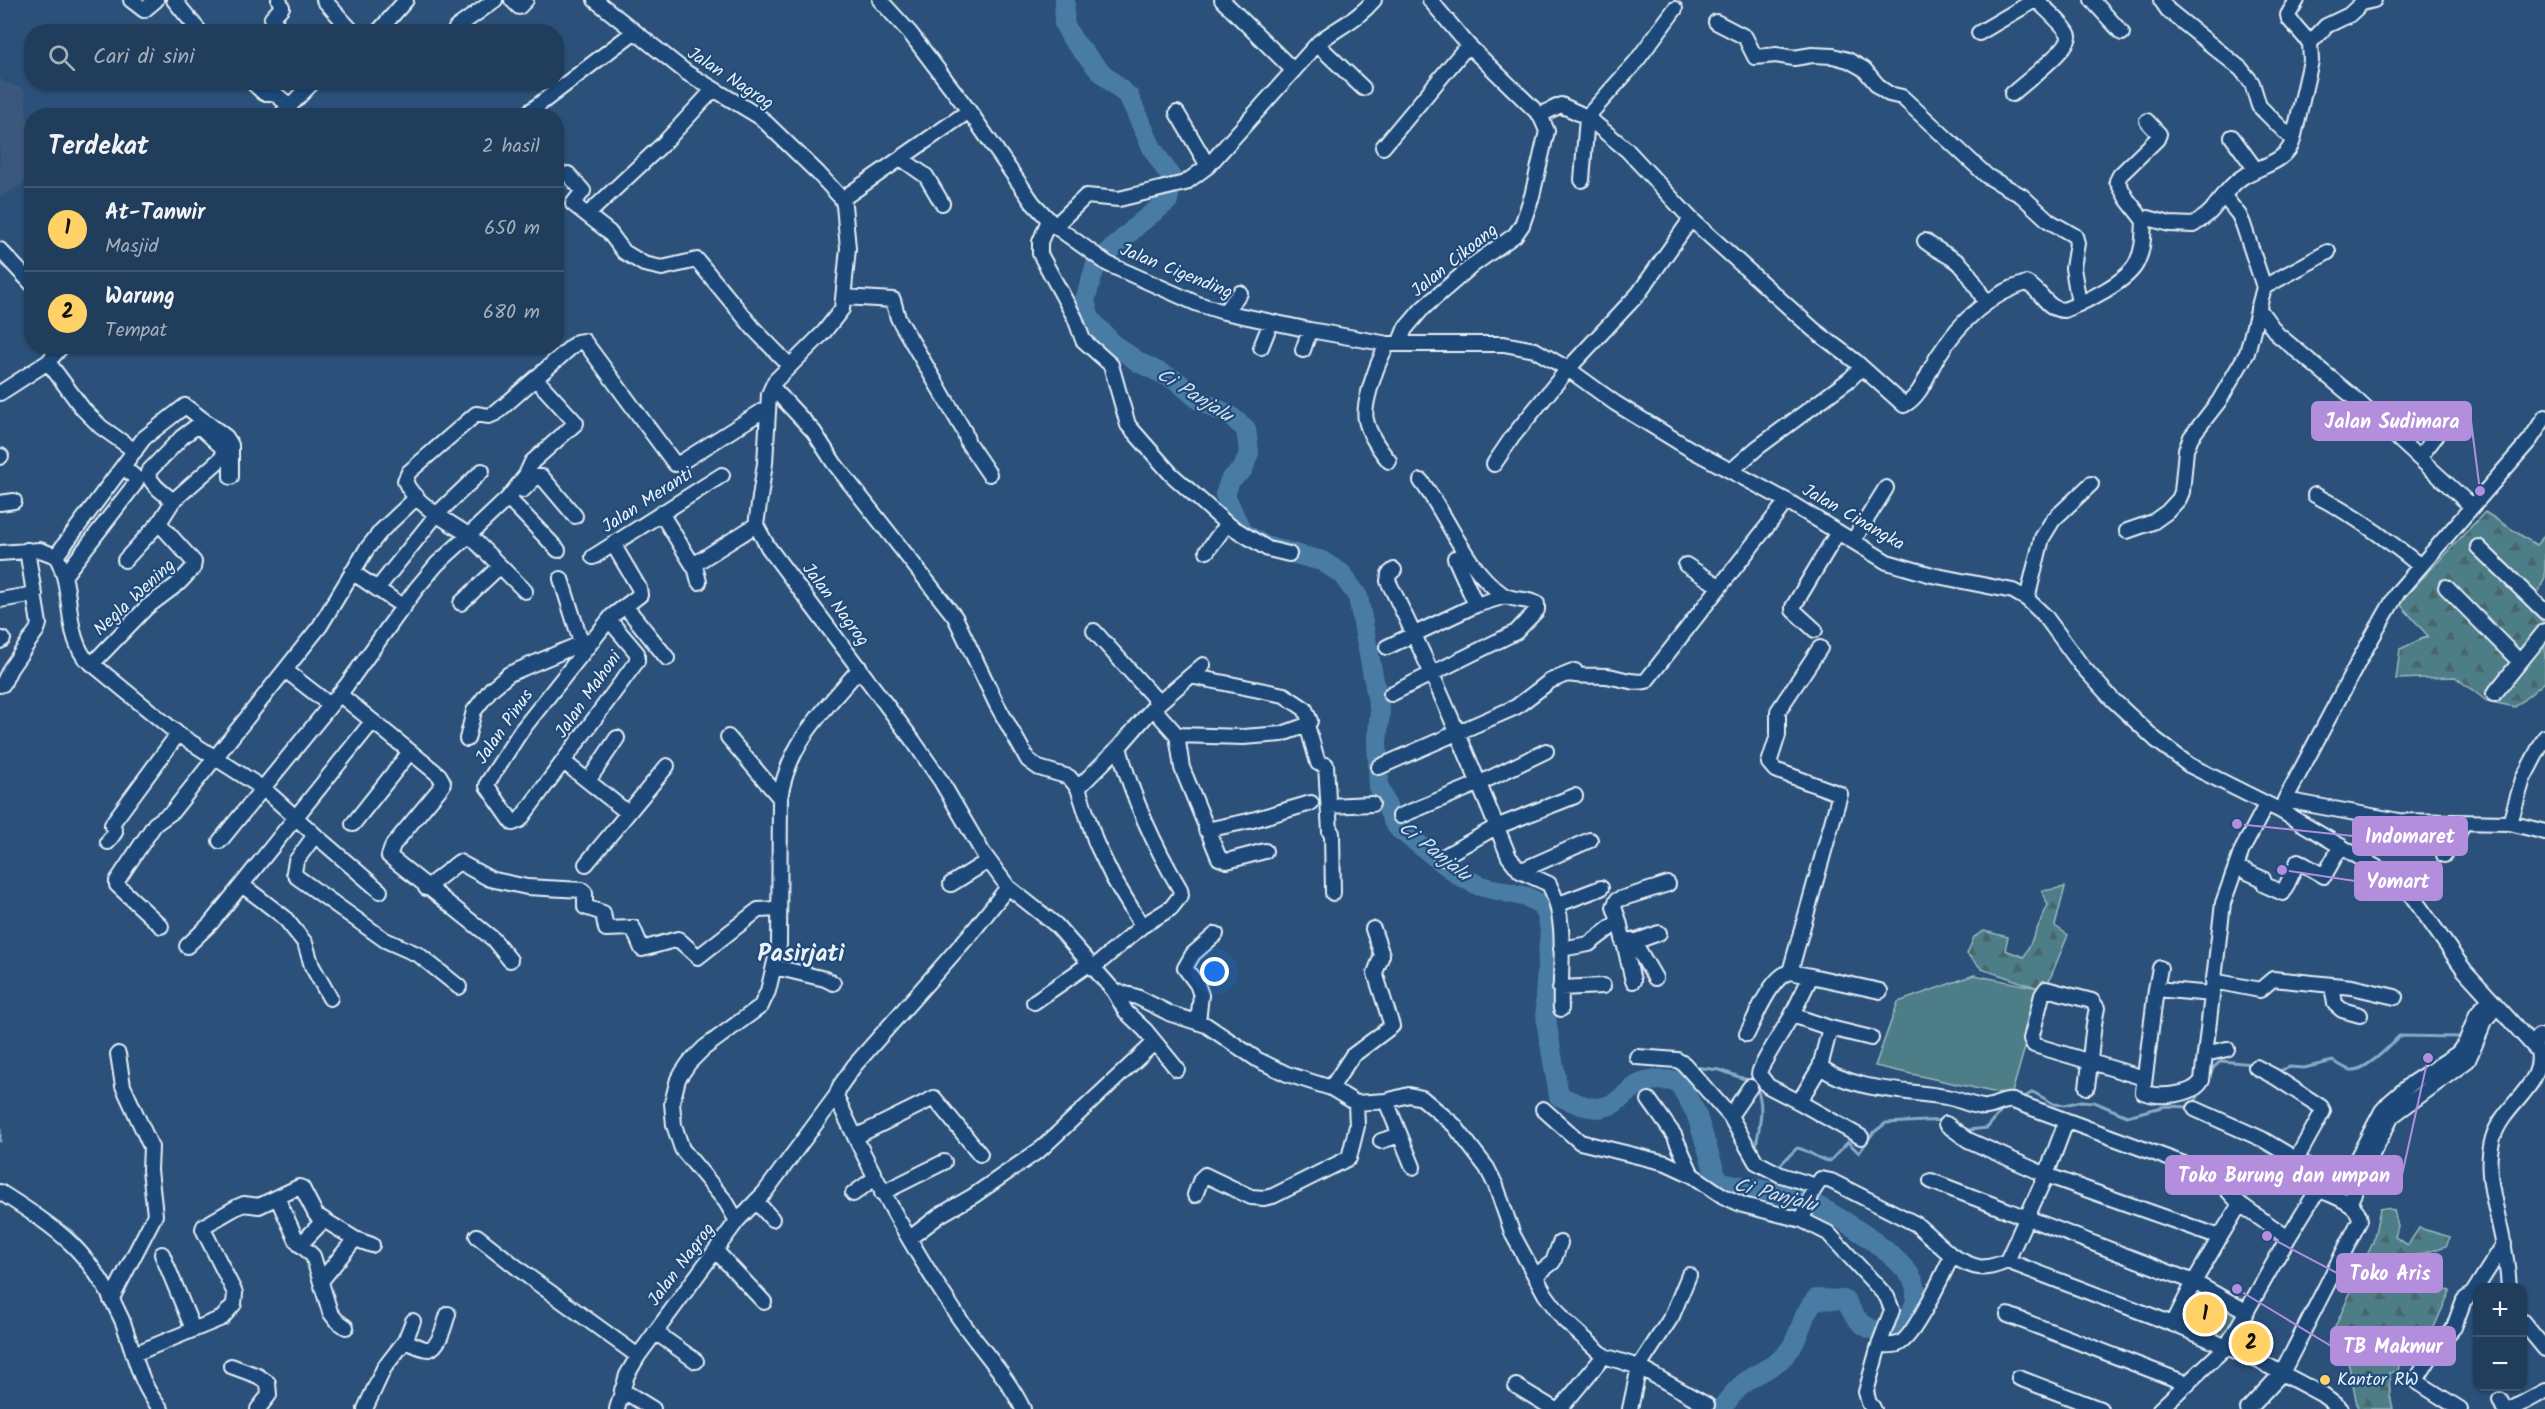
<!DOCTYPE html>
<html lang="id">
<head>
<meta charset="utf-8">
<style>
  body { margin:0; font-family:Kalam,sans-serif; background:#284462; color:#f1f3f6 }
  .controls { position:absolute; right:18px; bottom:18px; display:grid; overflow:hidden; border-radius:12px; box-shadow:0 2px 4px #0004 }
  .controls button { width:54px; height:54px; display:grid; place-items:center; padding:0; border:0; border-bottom:2px solid #3d5672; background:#203d5c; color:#f1f3f6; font:30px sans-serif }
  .you { position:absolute; left:1215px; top:972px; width:21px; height:21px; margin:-15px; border:4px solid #fff; border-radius:50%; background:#1a73e8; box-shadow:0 0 0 9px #1a73e833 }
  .badge { display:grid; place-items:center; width:39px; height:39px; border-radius:50%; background:#ffd166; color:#111; font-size:20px; font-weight:700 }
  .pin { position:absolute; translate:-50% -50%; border:3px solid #fff; box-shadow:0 2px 6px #0006 }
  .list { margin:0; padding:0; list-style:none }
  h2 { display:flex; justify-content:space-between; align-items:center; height:78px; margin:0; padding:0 24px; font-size:26px }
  h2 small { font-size:20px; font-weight:400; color:#a2aebb }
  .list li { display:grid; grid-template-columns:39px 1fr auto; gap:18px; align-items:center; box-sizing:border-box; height:84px; padding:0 24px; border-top:2px solid #3d5672 }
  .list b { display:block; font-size:22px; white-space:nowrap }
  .list p { margin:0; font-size:20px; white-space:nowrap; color:#a2aebb }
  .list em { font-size:20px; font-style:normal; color:#a2aebb }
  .icon { flex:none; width:33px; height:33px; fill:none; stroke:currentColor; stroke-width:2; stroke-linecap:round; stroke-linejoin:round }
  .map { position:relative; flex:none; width:2545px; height:1409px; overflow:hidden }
  .search { position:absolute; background:#203d5c; box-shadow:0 2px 4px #0004; left:24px; top:24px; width:540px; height:66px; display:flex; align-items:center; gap:15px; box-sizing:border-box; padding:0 21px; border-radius:24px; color:#a2aebb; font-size:22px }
  .panel { position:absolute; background:#203d5c; box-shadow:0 2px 4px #0004; left:24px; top:108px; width:540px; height:246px; border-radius:24px }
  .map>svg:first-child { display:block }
</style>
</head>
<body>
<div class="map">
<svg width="2545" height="1409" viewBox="0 0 2545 1409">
  <defs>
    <pattern id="forest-firs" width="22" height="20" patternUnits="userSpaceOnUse" patternTransform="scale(1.5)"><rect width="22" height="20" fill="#4e7e88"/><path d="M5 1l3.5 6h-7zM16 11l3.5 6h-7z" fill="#4a666c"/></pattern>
  </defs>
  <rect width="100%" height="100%" fill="#2b517a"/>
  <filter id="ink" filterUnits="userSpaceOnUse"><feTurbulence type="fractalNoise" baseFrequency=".0167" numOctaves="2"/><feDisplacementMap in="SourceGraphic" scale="12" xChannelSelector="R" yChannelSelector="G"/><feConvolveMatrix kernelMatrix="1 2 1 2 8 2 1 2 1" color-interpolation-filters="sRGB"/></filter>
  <g filter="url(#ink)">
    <path fill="#3a597b" d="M0 77 3 82 22 88 25 92 27 118 32 126 31 179 0 197Z"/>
    <path fill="#4e7e88" stroke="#9bb8c0" stroke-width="1.5" d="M1974 975 2038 988 2026 1044 2011 1096 1875 1066 1898 1002Z
      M2196 1289 2238 1312 2223 1342 2180 1321 2182 1317 2216 1334 2227 1310 2194 1292Z"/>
    <path fill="url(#forest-firs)" stroke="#9bb8c0" stroke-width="1.5" d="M2485 512 2536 545 2545 535V577L2531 610 2545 624V682L2515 707 2487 701 2455 677 2396 679 2400 649 2428 636 2399 603Z
      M2065 887 2055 926 2068 935 2049 981 2038 988 1982 969 1967 954 1974 937 1984 931 2008 937 2005 950 2024 957 2048 905 2042 891Z
      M2386 1208 2394 1210 2398 1226 2395 1237 2408 1245 2419 1228 2450 1237 2446 1246 2416 1256 2406 1281 2450 1291 2432 1332 2408 1340 2401 1354 2398 1371 2389 1373 2390 1395 2393 1409H2358L2347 1357 2328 1343 2373 1242 2380 1209Z"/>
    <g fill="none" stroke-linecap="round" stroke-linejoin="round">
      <path stroke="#88abc6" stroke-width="3" d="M1693 1067 1720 1070 1750 1081
        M2277 1072 2290 1067 2304 1068 2333 1061C2339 1064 2345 1069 2351 1070 2365 1072 2390 1046 2399 1036L2459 1037
        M2209 1076 2214 1067 2221 1061 2254 1064
        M1678 1081 1685 1071
        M1755 1084C1766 1105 1759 1128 1755 1151
        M2021 1099 2033 1092 2054 1104 2065 1105 2081 1101 2094 1102 2127 1116 2166 1106 2191 1107 2206 1085
        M0 1125V1141
        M1960 1127 1968 1130 1987 1128 2005 1107
        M1775 1165 1779 1166 1797 1148C1810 1150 1818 1161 1830 1161L1848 1142 1859 1153 1873 1133 1886 1123 1946 1120
        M22 1199 73 1232 103 1272"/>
      <path stroke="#487ca5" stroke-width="20" d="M1065 0 1064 23 1072 39 1099 70 1129 97 1152 148 1172 179 1168 201 1140 223 1096 264 1085 300 1090 319 1114 345 1140 363 1177 381 1199 400 1229 415 1246 429 1249 453 1243 469 1230 480 1225 495 1242 532 1265 546 1322 561 1342 574 1358 597 1380 712 1377 742 1379 787 1393 821 1399 829 1460 876 1480 886 1527 897 1539 903 1546 912 1550 929 1545 997 1547 1026 1559 1096C1576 1103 1595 1114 1614 1103 1626 1096 1633 1084 1649 1081 1658 1079 1669 1081 1678 1081L1696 1113 1716 1176 1722 1182C1747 1189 1774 1190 1799 1198 1827 1207 1907 1258 1915 1285 1920 1301 1909 1320 1899 1332 1884 1334 1864 1330 1855 1316 1851 1311 1849 1305 1844 1300L1816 1299C1802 1313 1802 1331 1791 1348 1778 1365 1770 1366 1754 1376 1741 1383 1730 1397 1721 1409"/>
      <g stroke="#e8f1f8" stroke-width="18">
        <path id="minor" d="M131 0 144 10 156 0
          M174 0 200 32
          M279 0 282 7 272 18 282 32
          M324 0 353 32
          M512 0 519 7 526 0
          M595 0 687 73 760 117 818 173 842 199 844 205 848 248 842 309 824 332 775 381 769 394 765 463 756 525 768 547 914 742 941 781 983 853 1008 887 1056 925 1114 991 1126 1012 1145 1030 1177 1069
          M880 0 910 33 969 111 1033 203 1055 226 1108 264 1198 304 1224 312 1310 330 1388 344H1504L1535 350 1568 369 1615 403 1690 449 1787 501 1887 562 1932 575 2013 591 2027 599 2045 616 2081 665 2112 699 2156 740 2189 765 2281 811 2396 879 2412 896 2465 971 2538 1051C2545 1086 2503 1104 2493 1138 2483 1172 2497 1208 2503 1242 2506 1257 2508 1272 2509 1288
          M1222 0 1293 70
          M2092 0 2122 33
          M1716 22 1745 37 1755 57 1776 55 1794 58 1812 55 1833 56 1848 60 1864 69 1880 88 1889 94 1902 97 1987 176 2022 196 2049 221 2075 236 2077 243 2073 268 2079 304
          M456 28 495 0
          M378 32 406 0
          M1979 33 2035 0
          M2310 43 2326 26 2349 15 2362 3 2374 0
          M1317 44 1363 88
          M252 82 264 93H274L290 106
          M2012 94C2022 85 2070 48 2069 36 2067 27 2044 8 2037 0
          M1177 113 1208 166
          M1540 115 1561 105 1587 117 1627 150 1691 219 1814 330 1855 361 1904 405C1922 396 1928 371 1938 356 1959 323 1988 295 2026 283 2041 289 2046 310 2064 310 2085 302 2128 282 2137 262 2144 248 2143 235 2144 221L2127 199 2117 181 2120 175 2157 139 2159 134 2147 121
          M280 116 313 82
          M524 116 634 32
          M2232 137 2256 170
          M2293 140 2311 61 2310 43 2289 19 2288 15 2297 0
          M1383 147 1468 45
          M902 159 926 176 942 203
          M568 174 583 191 573 204 609 232 624 252 644 264 662 268 697 260 754 329 789 365
          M1582 180 1587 117 1635 63 1675 9
          M842 199 969 111
          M587 215 664 143 713 90
          M1049 220 1040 242V254L1075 318 1083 340 1111 365 1128 425 1171 474 1227 524 1268 549 1289 554
          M2144 221 2148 218 2170 224 2193 225C2199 221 2207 216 2212 210 2221 199 2228 187 2241 178 2258 166 2287 163 2293 140L2259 106 2252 83 2241 69 2168 10 2161 0
          M1055 226 1086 196 1119 199 1185 183 1208 166 1319 42C1340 26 1357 20 1374 0
          M1925 241C1936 250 1948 255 1958 262 1970 272 1978 290 1986 303
          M0 250 32 284
          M2264 287 2328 252
          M844 297 893 300 898 318 964 431 968 443 989 474
          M2258 308 2277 334 2352 396 2419 458
          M1224 312 1240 293
          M1388 344C1379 358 1362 404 1366 420 1369 434 1380 450 1389 461
          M1399 344 1405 329 1422 309 1473 265 1515 235 1522 225 1532 196 1547 131 1540 115 1468 45 1430 0
          M1261 347 1271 322
          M1303 350 1310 330
          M48 362 83 409 101 427 135 451
          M772 387 814 432 834 463 955 617 997 705 1028 760 1039 768 1069 777 1078 788 1096 843 1113 878 1142 926
          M0 393 48 362 62 346
          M2447 422 2419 458 2471 506
          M0 457 1 456
          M1494 464 1513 436 1568 369 1639 293 1691 219
          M1731 471 1757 448 1850 379 1861 368
          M523 490 536 477H542L575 516
          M2315 495C2354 515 2386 538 2419 565
          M508 498 558 550
          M0 503 14 501
          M661 513 696 570 699 582
          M2127 531 2153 522 2167 512 2179 499 2182 492 2186 450 2191 437 2219 401 2247 353 2264 287 2243 224 2239 215 2223 195
          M1853 541 1886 488
          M2478 547 2545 612
          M1207 551 1227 524
          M0 553 40 550 56 556C74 587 64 628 84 657L178 734 264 789 315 835 296 861 294 872 297 877 385 940 419 955 459 987
          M56 556 144 438 185 406 226 437 231 445V477
          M593 557 722 475
          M1455 558 1476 605
          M125 560 159 523
          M693 565 756 525
          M1686 565 1719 586
          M1394 570 1389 574 1388 581C1433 671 1471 764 1509 857L1520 871 1590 840
          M352 572 404 607
          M64 576 135 484 137 479 127 470
          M561 579 581 642
          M2446 587 2520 662
          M377 589 437 514 482 471
          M525 591 469 535 508 498 526 475 532 462 576 423 536 379
          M2027 599 2042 538 2053 520 2091 484
          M0 600 35 594
          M461 603 500 566
          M626 607 667 658
          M610 621 637 653V661L520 820 513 823 487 786 488 782 521 731 612 616 640 595 639 588 613 544
          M1815 630 1793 610V607L1838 532
          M1094 631 1159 703
          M0 641 3 639
          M1387 647 1476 605 1505 596
          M92 664 147 607 179 583 193 568 194 562 159 523 173 501 224 456 222 447 198 425 182 437 148 472C150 485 164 493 173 501
          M285 670 330 705
          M1568 674C1581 677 1594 675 1607 676 1621 678 1632 684 1646 681L1787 501
          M0 685 3 684 10 669 37 630 39 624 27 550
          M339 694 439 775 443 782 442 786 393 845 389 856 493 939 510 960
          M1391 694 1516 632 1537 610V604C1526 598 1512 601 1502 594 1464 567 1449 517 1421 481
          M2494 694 2545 631
          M1153 708 1177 735 1182 768 1219 858 1227 861 1265 851
          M1307 725 1318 763 1326 765 1330 832 1332 833 1333 893
          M1177 735 1243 737 1282 734 1307 725 1310 721 1305 709 1284 695 1190 676
          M728 737 780 798
          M467 739 474 711 491 689 509 674 594 638
          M564 762 628 813
          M1379 767 1516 707 1550 681 1575 671
          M588 781 617 738
          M1078 788 1119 747
          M2285 800 2362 655 2398 592 2530 440 2545 417
          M1329 806 1372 804
          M2283 807 2285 800 2399 821 2510 823 2545 832
          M1400 816 1480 783 1546 751
          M2510 823 2523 779 2545 737
          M353 824 410 752
          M1206 830 1249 821 1311 803
          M315 835 380 891
          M220 841 346 686 416 589 437 564 469 535C450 523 413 503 405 481L409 472 476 414 489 416 496 413 577 342 584 341 675 464 680 463 767 408
          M108 842 115 832 112 825 114 821 178 734
          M2444 855 2458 835 2463 823
          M1441 858 1496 827 1575 796
          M586 864 667 766
          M2236 867 2263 879 2265 885 2283 893 2298 861 2324 876 2341 846
          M1520 871 1549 884C1569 922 1559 967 1561 1009
          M951 884 988 861
          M242 885 284 917 305 943 312 966 330 998
          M426 888 459 862 490 879 527 887 582 890 585 893V907L603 913 606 929 633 928 642 949 678 939 698 957 758 910 779 909
          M1559 904 1601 888
          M1619 921 1633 981
          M161 926 117 885V881L155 824 172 812 320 626 366 550 381 531 417 497
          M1623 942 1631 940 1634 942 1655 978
          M1634 942 1659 933
          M187 946 211 923 372 722
          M1561 949 1589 944 1619 921 1614 907 1617 900 1668 884
          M775 967 825 979 833 983
          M1093 968 1142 926 1171 908 1181 895 1180 889C1154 845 1132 797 1119 747L1153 708 1203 665
          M2160 968 2156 989 2212 994
          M1811 976 1790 972 1840 794 1775 770 1769 763 1778 735V711L1820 648
          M2213 981 2260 990 2273 979 2352 987 2395 997
          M2332 985 2335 1004 2342 1010 2360 1015
          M1560 988 1603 986
          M2156 989 2143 1092C2158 1098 2194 1096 2202 1080L2223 903 2242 850 2266 805
          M1114 991 1137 997 1171 1014 1206 1025 1258 1060 1287 1074 1331 1088 1356 1103 1386 1101 1409 1095 1422 1098 1454 1125 1487 1168 1496 1186 1513 1235 1545 1294 1564 1320 1604 1356 1639 1367 1707 1405
          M1034 1002 1089 964
          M1792 1015 1811 976 1880 991
          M1198 1022 1201 995 1197 984 1185 968 1193 954 1216 934
          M1747 1034C1755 1018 1772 975 1790 972
          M1871 1038 1830 1028 1820 1067C1855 1091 1905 1090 1946 1097 1958 1099 1970 1105 1982 1107 1993 1109 2001 1099 2013 1101L2206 1172 2218 1180 2240 1204 2288 1238
          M2531 1043 2539 1036 2545 1038
          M2205 1054 2227 1049
          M1637 1057 1677 1060 1684 1064 1730 1116 1756 1162 1781 1175 1816 1186
          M1820 1067 1799 1102 1861 1137
          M2256 1067 2275 1077 2321 1107 2323 1111 2296 1160
          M2087 1087C2091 1061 2091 1034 2097 1008L2092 1001 2046 989 2042 995 2031 1039 2034 1045 2144 1078
          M1331 1088 1352 1056 1392 1026 1375 973 1382 955 1373 929
          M836 1096C870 1171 909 1244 955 1312 976 1344 1006 1374 1023 1409
          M1649 1100 1674 1135 1692 1175
          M1386 1101 1413 1167
          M1799 1102 1768 1086 1759 1074C1759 1067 1786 1026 1792 1015L1830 1028
          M1543 1109 1580 1142 1666 1163 1692 1175 1723 1196 1743 1205 1802 1220
          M2195 1109 2262 1139 2333 1181
          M1730 1116 1750 1087
          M2066 1122 2046 1175 2007 1261 2173 1324
          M1946 1124 1968 1140 2046 1175 2220 1237 2194 1282 2173 1324 2257 1360 2321 1394 2341 1409
          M855 1137 934 1098 980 1154
          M1381 1141 1400 1135
          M1931 1181 2194 1282 2246 1311
          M2321 1190 2352 1168 2382 1111 2390 1102 2412 1083 2458 1053 2466 1042 2477 1014 2490 999
          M0 1192C61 1231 91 1251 122 1320 134 1350 139 1385 161 1409
          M882 1193 944 1162
          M853 1194 875 1178
          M1195 1195 1201 1179 1205 1175 1251 1197 1264 1198 1273 1196 1349 1158 1357 1126 1356 1103
          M278 1199 297 1241 313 1256 330 1312 336 1320 346 1327
          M756 1201 772 1219
          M2349 1204 2369 1160 2392 1116 2468 1060 2486 1019 2497 1006
          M737 1221 765 1192 836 1096 840 1086 854 1066 974 930 1008 887
          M477 1236 529 1277 638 1356
          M2220 1237 2240 1204
          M910 1238 940 1215 973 1196 1041 1149 1154 1043
          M300 1245 323 1221
          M716 1251 764 1302
          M162 1254 193 1329
          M1952 1256C1975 1268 1982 1272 2007 1261
          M1535 1276 1553 1262 1560 1243
          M321 1281 355 1239
          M111 1300 155 1215 150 1170 151 1147 123 1086 118 1054
          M2008 1315 2188 1384
          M2522 1321 2545 1349
          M655 1332 696 1361
          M405 1341C411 1343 423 1350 429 1349 440 1346 445 1323 448 1314
          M134 1354 222 1318 234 1304 235 1293 203 1229 204 1226 237 1207 244 1204 259 1206 299 1187 302 1188 316 1215 355 1239 372 1245
          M231 1366 258 1376 268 1383 269 1395 258 1409
          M2019 1378 2100 1409
          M1516 1386 1554 1409
          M622 1390 653 1409
          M2500 1400 2504 1409
          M365 1409 384 1368 405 1341 413 1321
          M617 1409 627 1375 638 1356 737 1221 726 1202 682 1149 674 1125 672 1103 678 1079 689 1063 704 1048 761 1006 768 991 779 945 780 798C789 741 824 711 860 668
          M1560 1409 1604 1356
          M1630 1409 1639 1367 1672 1316 1689 1275
          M1874 1409 1869 1403 1866 1392 1879 1345 1892 1310 1887 1297 1828 1233 1802 1220 1813 1191 1821 1179 1831 1181 1916 1224 1952 1256C1943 1273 1914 1339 1898 1344 1892 1346 1885 1345 1879 1345
          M2160 1409 2227 1346 2288 1238 2312 1199 2321 1190C2334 1197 2359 1203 2360 1220L2282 1373 2248 1409
          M2460 1409 2419 1383 2418 1377 2438 1345 2454 1327 2464 1300 2473 1293 2504 1244
          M2512 1409 2545 1391"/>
      </g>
      <use href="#minor" stroke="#1f4a7a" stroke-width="14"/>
    </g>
  </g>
  <circle fill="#ffd166" stroke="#1f4a7a" stroke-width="2" cx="2325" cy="1380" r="6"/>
  <g text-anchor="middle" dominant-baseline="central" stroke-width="4.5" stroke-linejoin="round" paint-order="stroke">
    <g font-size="18" fill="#e8f1f8" stroke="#1f4a7a">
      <text transform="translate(730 79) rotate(33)">Jalan Nagrog</text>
      <text transform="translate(1455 261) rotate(-39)">Jalan Cikoang</text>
      <text transform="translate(1176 272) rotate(22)">Jalan Cigending</text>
      <text transform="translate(648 501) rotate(-33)">Jalan Meranti</text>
      <text transform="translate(1853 518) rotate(30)">Jalan Cinangka</text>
      <text transform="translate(135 598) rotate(-43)">Negla Wening</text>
      <text transform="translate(835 605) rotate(53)">Jalan Nagrog</text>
      <text transform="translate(589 695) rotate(-55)">Jalan Mahoni</text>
      <text transform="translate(505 727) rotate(-55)">Jalan Pinus</text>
      <text transform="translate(682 1265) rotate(-53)">Jalan Nagrog</text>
    </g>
    <g font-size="18" fill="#e8f1f8" stroke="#1f4a7a" text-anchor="start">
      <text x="2337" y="1380">Kantor RW</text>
    </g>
    <g font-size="20" font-style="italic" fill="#d0dfec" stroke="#1f4a7a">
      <text transform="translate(1194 396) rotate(32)">Ci Panjalu</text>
      <text transform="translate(1434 852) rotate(38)">Ci Panjalu</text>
      <text transform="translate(1775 1196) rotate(15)">Ci Panjalu</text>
    </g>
    <g font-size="24" font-weight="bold" fill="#e8f1f8" stroke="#1f4a7a">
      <text x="801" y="954">Pasirjati</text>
    </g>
  </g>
  <path fill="none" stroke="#b28edc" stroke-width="2" d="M2480 491L2471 421M2237 824L2353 836M2282 870L2355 881M2428 1058L2402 1175M2267 1236L2337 1273M2237 1289L2331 1346"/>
  <g fill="#b28edc" stroke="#1f4a7a" stroke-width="2">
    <circle cx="2480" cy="491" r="6"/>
    <circle cx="2237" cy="824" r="6"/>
    <circle cx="2282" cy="870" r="6"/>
    <circle cx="2428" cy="1058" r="6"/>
    <circle cx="2267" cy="1236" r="6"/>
    <circle cx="2237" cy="1289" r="6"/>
  </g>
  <g fill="#b28edc" stroke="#b28edc" stroke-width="2">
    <rect x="2312" y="402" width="159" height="38" rx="6"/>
    <rect x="2353" y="817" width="114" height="38" rx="6"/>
    <rect x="2355" y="862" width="87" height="38" rx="6"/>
    <rect x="2166" y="1156" width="236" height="38" rx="6"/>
    <rect x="2337" y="1254" width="105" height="38" rx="6"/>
    <rect x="2331" y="1327" width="124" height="38" rx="6"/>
  </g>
  <g font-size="20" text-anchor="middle" font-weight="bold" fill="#fff">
    <text x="2392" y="428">Jalan Sudimara</text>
    <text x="2410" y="843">Indomaret</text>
    <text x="2398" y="888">Yomart</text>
    <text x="2284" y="1182">Toko Burung dan umpan</text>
    <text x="2390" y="1280">Toko Aris</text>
    <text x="2393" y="1353">TB Makmur</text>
  </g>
</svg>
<div class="controls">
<button>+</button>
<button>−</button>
</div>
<div class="you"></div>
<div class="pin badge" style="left:2205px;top:1314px">1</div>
<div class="pin badge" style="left:2251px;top:1343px">2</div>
<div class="search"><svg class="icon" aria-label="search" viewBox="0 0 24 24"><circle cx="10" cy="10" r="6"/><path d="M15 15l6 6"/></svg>Cari di sini</div>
<section class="panel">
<h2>Terdekat<small>2 hasil</small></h2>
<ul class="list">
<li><span class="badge">1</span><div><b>At-Tanwir</b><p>Masjid</p></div><em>650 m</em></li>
<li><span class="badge">2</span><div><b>Warung</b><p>Tempat</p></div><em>680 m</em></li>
</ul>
</section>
</div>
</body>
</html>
